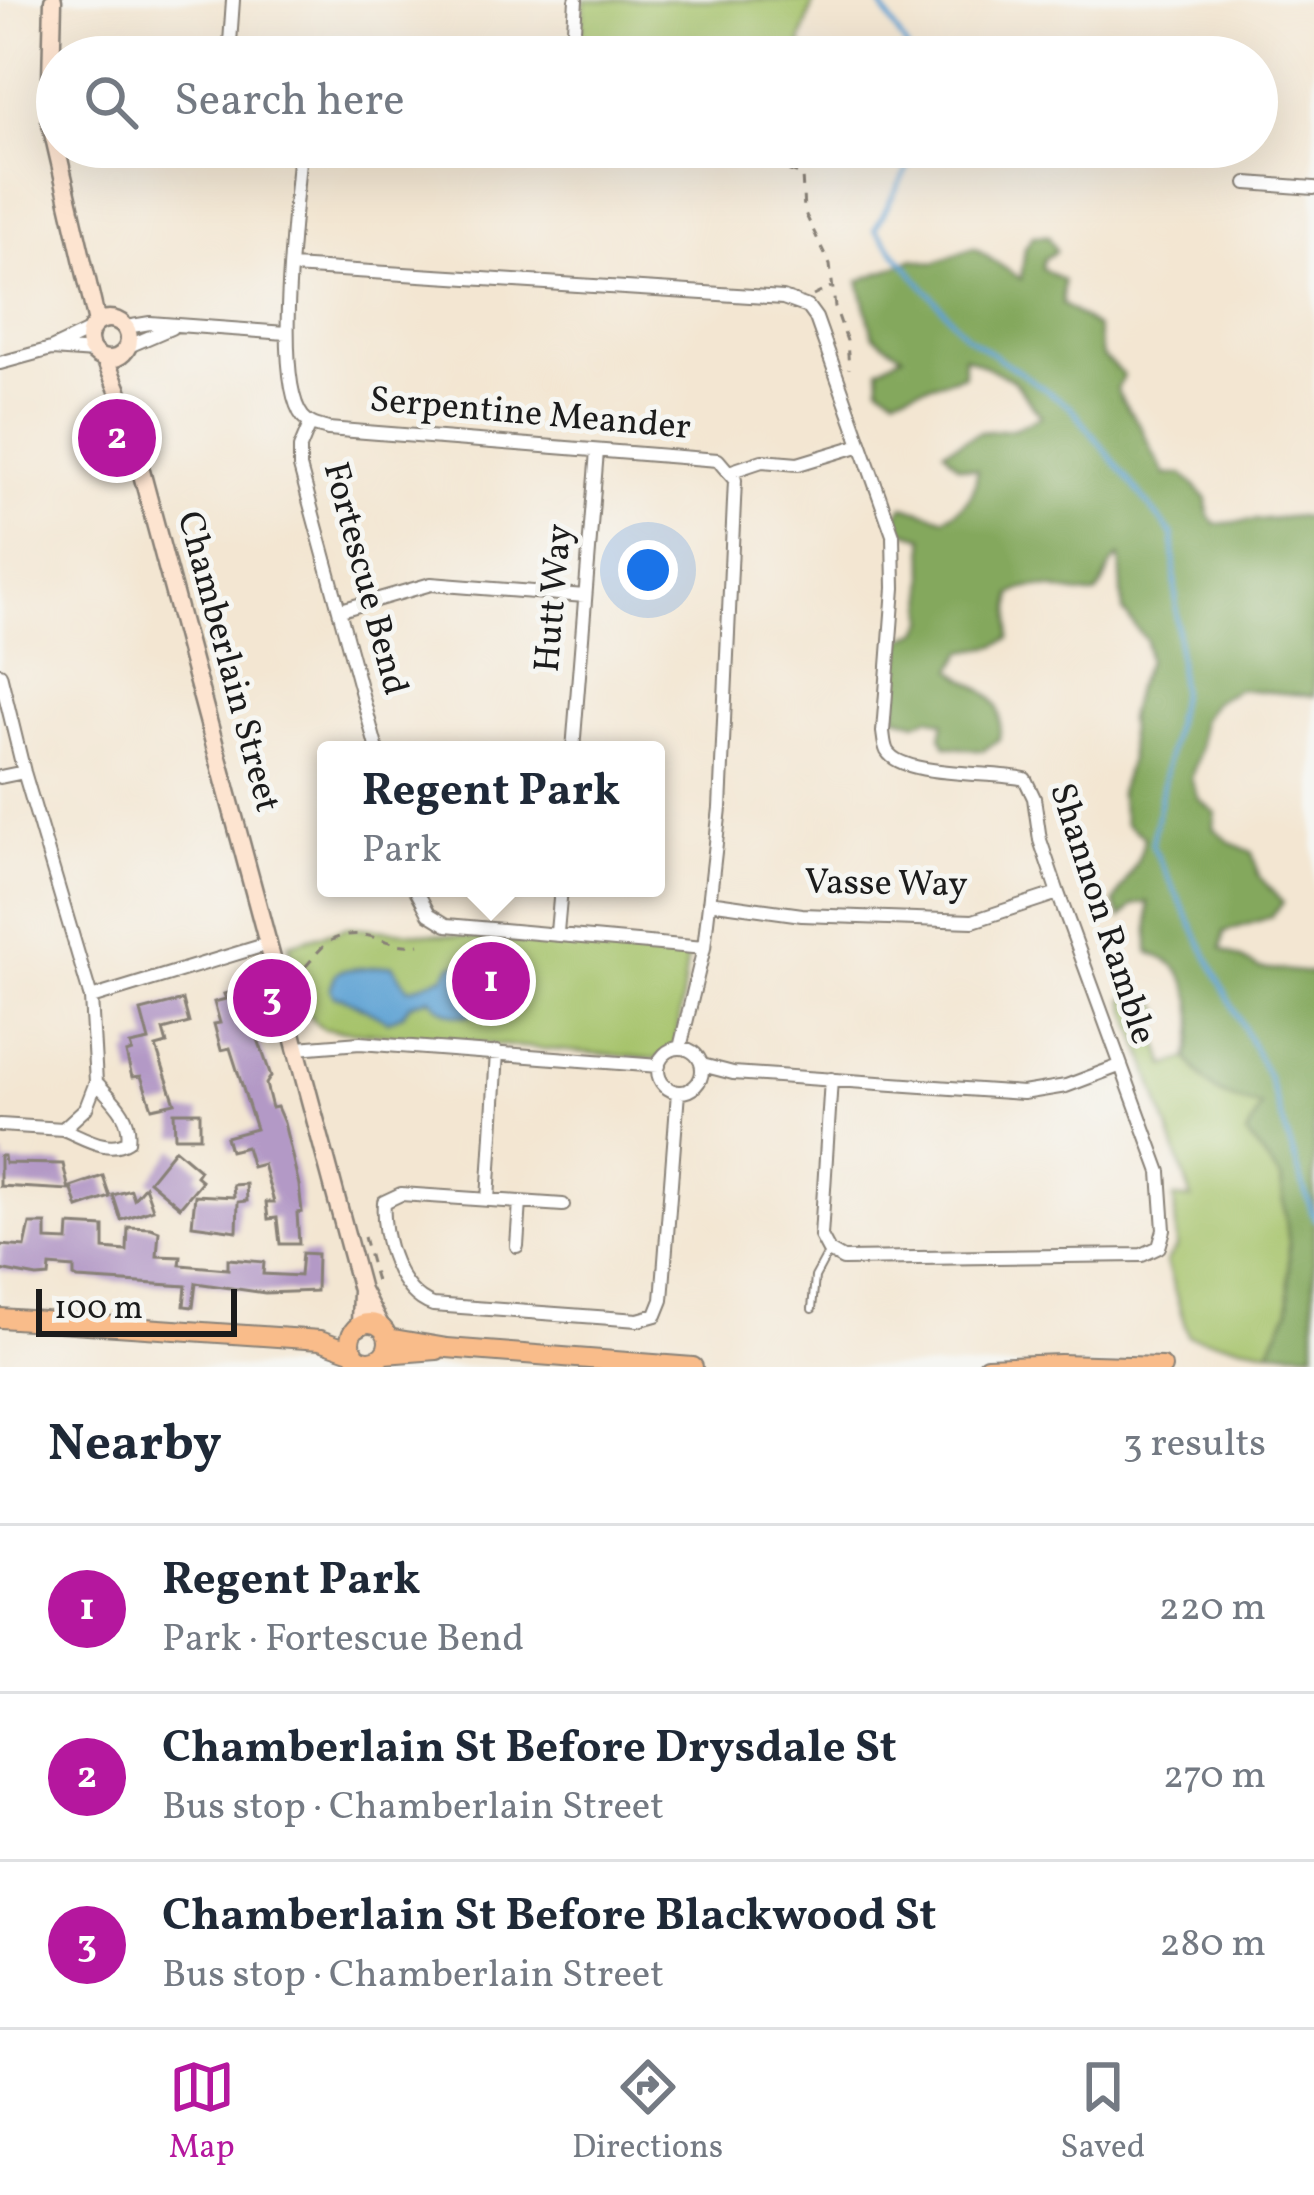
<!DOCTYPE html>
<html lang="en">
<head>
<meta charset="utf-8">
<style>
  body { margin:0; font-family:Vollkorn,serif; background:#f6f6f7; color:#1f2937 }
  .scale { position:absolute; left:36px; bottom:30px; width:201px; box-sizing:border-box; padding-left:12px; border:6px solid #1c1c1c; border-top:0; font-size:33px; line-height:42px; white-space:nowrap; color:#1c1c1c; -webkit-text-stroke:9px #f6f6f2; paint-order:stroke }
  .you { position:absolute; left:648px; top:570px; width:42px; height:42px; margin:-30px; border:9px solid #fff; border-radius:50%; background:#1a73e8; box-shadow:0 0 0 18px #1a73e833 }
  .badge { display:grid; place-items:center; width:78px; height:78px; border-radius:50%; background:#b5179e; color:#fff; font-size:39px; font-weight:700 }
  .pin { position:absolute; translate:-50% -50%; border:6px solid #fff; box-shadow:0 3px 12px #0006 }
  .popup { position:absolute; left:317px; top:741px; width:348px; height:156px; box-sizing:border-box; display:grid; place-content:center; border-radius:12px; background:#fff; filter:drop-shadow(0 3px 9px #0005); font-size:39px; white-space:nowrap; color:#747a83 }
  .popup b { font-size:45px; color:#1f2937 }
  .popup::after { content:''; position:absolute; left:50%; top:100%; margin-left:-24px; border:24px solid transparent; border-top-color:#fff }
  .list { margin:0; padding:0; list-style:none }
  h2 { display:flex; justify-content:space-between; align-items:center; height:156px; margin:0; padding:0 48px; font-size:51px }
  h2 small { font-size:39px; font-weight:400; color:#747a83 }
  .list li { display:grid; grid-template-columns:78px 1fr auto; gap:36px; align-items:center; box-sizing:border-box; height:168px; padding:0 48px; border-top:3px solid #e0e1e3 }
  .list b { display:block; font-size:45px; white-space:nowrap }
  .list p { margin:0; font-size:39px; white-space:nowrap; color:#747a83 }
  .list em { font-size:39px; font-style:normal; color:#747a83 }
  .icon { flex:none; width:66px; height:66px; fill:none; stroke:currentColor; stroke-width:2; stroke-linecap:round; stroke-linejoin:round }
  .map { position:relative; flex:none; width:1314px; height:1367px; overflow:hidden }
  .search { position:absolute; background:#fff; box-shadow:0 12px 48px #0002; left:36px; right:36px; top:36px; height:132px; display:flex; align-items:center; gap:30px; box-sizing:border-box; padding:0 42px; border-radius:66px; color:#747a83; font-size:45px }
  .sheet { height:660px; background:#fff }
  nav { display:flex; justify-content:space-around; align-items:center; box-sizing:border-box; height:168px; border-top:3px solid #e0e1e3; background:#fff; font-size:33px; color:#747a83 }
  nav a { display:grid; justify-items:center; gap:6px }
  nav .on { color:#b5179e }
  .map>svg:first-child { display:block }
</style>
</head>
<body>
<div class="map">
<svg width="1314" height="1367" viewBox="0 0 1314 1367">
  <rect width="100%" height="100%" fill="#f6f6f2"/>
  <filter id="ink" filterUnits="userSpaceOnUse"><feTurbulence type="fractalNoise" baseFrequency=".00833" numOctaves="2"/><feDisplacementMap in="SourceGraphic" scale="24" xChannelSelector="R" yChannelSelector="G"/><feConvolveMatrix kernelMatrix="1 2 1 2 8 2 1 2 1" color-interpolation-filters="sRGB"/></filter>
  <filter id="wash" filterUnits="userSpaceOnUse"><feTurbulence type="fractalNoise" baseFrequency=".004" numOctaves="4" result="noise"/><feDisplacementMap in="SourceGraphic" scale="48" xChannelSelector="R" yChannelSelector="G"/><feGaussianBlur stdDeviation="2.7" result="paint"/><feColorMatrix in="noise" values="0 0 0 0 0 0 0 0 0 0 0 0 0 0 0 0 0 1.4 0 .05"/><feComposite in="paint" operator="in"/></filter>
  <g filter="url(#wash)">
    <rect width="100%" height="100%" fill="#f3e6d2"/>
    <path fill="#a5c269" stroke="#606f42" stroke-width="3" d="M584 0H814L801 41 804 57H580Z
      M349 927 688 955 676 1044 668 1054 656 1059 324 1029C298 1016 296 971 289 944Z
      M1154 996 1163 1013 1155 1032 1166 1066 1188 1058C1210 1092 1222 1099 1262 1106L1248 1135 1281 1179 1289 1243V1310L1269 1350 1188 1336 1166 1262 1177 1247 1174 1198 1192 1199 1124 999Z"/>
    <path fill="#84a85d" stroke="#50623c" stroke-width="3" d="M1033 236H1048L1056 251 1044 259 1042 268 1063 281 1062 304 1097 328 1102 356 1124 375 1117 389C1123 407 1136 416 1143 431 1149 446 1157 459 1165 475L1183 474 1207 499 1208 515 1216 524 1298 516 1314 518V696L1239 689 1214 702 1201 721 1200 749 1191 779 1199 799 1216 813 1214 828 1231 843 1252 852 1259 876 1283 903 1271 917 1224 932 1222 949 1259 968 1314 973V1352L1269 1350 1289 1310V1243L1281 1179 1247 1135 1261 1106C1222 1097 1210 1093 1188 1058 1197 1030 1197 990 1175 966 1169 960 1157 956 1149 952L1148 902 1134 905 1121 918 1114 903C1125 879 1141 863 1144 837L1125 823 1119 792 1130 759 1128 719 1135 688 1148 661 1146 640 1123 611 1120 556C1106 566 1108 582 1095 595 1064 596 1039 577 1012 595L1010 638 995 646 964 651 953 669C981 695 1007 692 999 739L983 751 946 746 941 736 944 722 929 717 916 723 895 716 902 639 920 631 926 621 924 537 903 531 895 517 904 506 944 518C965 507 976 495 977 470L958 466 944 450 980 432 1013 429 1041 416 1013 380 964 356V375L895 395 880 386 879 368 902 355 873 335 859 281 914 259 934 263 974 248 1021 279 1025 248Z"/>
    <path fill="#5fa3d4" stroke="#3e6078" stroke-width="3" d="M464 961C483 966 493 978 496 997 476 1021 451 1022 430 998L410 1004 403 1014 388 1021 344 998 334 996 330 989 336 974 342 970 392 965 409 989 444 976 451 966Z"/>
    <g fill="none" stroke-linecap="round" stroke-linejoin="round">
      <path stroke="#5fa3d4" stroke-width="4.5" d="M878 0 912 57
        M919 147 875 229 966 336 1071 407 1173 536 1180 692 1152 845 1269 1079 1314 1219"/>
    </g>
    <g id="blocks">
      <path fill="#b399c6" d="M243 983 251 1013 259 1010 263 1023 254 1028 271 1076 266 1084 272 1108 277 1107 284 1123 299 1185 302 1212 297 1213 299 1244H280L277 1218 268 1219 266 1202H274L263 1164 252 1167 246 1147 230 1151 226 1137 256 1129 230 1048 221 1050 214 1024 220 1023 214 1002 226 999 224 994 234 991 232 986Z
        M183 1000 189 1023 163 1030 167 1044 156 1047 175 1103 152 1108 141 1076 132 1077 126 1053 132 1051 130 1045 149 1041 141 1011Z
        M174 1112H200V1137H175Z
        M175 1149 200 1170 196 1176 202 1181 180 1207 149 1181Z
        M0 1156H4L5 1163 63 1164 69 1190 0 1186Z
        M103 1176 110 1197 78 1208 71 1187Z
        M246 1184 247 1201 238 1202 237 1231 192 1225 195 1195 234 1197 233 1185Z
        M145 1186 153 1209 121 1220 113 1195 131 1190 134 1199Z
        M30 1224H46V1240L68 1241 69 1225 104 1227V1249L127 1251 128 1227 151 1228 159 1231 157 1256 181 1257 180 1265 228 1269V1259L264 1262 263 1274 300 1276 302 1253 317 1254 316 1291 265 1293 196 1283 193 1307 184 1306 186 1286 78 1279 74 1277V1268L50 1266 49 1276 37 1277 0 1270 1 1245 25 1247Z"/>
    </g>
  </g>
  <g filter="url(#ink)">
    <use href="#blocks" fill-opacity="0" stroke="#888177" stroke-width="3"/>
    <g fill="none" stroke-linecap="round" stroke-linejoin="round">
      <g stroke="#888177" stroke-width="10">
        <path id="lane" d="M812 1309 815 1277 829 1251"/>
      </g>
      <g stroke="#888177" stroke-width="16">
        <path id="street" d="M229 57 233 0
          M572 57 576 0
          M300 147C297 201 272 379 303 417 310 425 318 426 328 429L718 460 735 480 720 808 704 948 680 1048
          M737 147 783 148
          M1247 183 1314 188
          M292 267 783 298 808 307 816 318 893 535 894 588 883 732C884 738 884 745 887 751 903 778 993 771 1025 779L1034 798 1040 840 1058 893 1160 1172 1164 1230 1159 1247 1142 1255 843 1259 829 1251 821 1236 831 1079
          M126 327 150 323 286 333
          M129 346 171 328
          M52 349 94 352
          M0 363 51 349 91 330
          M310 424 300 448V467L377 750
          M729 472 762 461 798 464 861 445
          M341 610 431 584 585 596
          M0 674 24 772 91 998 96 1082 86 1108 63 1129 0 1125
          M573 750 597 451
          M0 777 24 772
          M415 888 429 914 447 925 704 948
          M709 902 802 915 973 921 1058 893
          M557 932 561 888
          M91 998 268 944
          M297 1048 360 1043 659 1066
          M658 1070a22 22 0 1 1 44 0a22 22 0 1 1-44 0Z
          M702 1065 733 1073 1023 1093 1066 1086 1119 1066
          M63 1129C83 1137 108 1154 128 1141 132 1115 112 1100 96 1082
          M488 1200 497 1052
          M563 1205 401 1194 384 1202C381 1237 398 1293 433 1305L638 1320 656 1315 662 1300 678 1092
          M517 1246 520 1202"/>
      </g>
      <g stroke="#888177" stroke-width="21">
        <path id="secondary" d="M53 0 50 120 97 323
          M89 339a20 20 0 1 1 40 0a20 20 0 1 1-40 0Z
          M105 359 122 400 361 1290 381 1327
          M360 1327 361 1290"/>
      </g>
      <g stroke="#888177" stroke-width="22">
        <path id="primary" d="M0 1318 320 1340 354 1352
          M350 1342a19 19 0 1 1 38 0a19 19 0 1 1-38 0Z
          M388 1338 447 1348 693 1367
          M384 1354 437 1350
          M987 1367 1060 1364 1162 1367"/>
      </g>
      <path stroke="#888177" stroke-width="3" stroke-dasharray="9 9" stroke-linecap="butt" d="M782 158 781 168 802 175 804 211 830 265 835 307 847 341 849 369
        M813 296 831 287
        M291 977C310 969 315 948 334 939 369 924 388 951 419 944
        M364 1237 377 1285"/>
      <use href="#lane" stroke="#fff" stroke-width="6"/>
      <use href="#street" stroke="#fff" stroke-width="12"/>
      <use href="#secondary" stroke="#fde4d0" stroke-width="16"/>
      <use href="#primary" stroke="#f9bc8a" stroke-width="18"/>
    </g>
  </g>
  <g text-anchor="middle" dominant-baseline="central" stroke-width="10" stroke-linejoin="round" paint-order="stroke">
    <g font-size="36" fill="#1c1c1c" stroke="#f6f6f2">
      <text transform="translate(530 415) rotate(5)">Serpentine Meander</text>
      <text transform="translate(364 579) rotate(75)">Fortescue Bend</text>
      <text transform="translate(555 598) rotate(-85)">Hutt Way</text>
      <text transform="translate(227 662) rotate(75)">Chamberlain Street</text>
      <text transform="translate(886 885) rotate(1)">Vasse Way</text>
      <text transform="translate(1101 914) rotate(72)">Shannon Ramble</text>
    </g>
  </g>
</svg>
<div class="scale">100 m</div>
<div class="you"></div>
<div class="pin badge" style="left:491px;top:981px">1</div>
<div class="popup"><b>Regent Park</b>Park</div>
<div class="pin badge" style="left:117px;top:438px">2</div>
<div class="pin badge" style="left:272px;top:998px">3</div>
<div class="search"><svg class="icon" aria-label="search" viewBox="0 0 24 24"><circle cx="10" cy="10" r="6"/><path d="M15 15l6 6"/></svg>Search here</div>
</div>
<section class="sheet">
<h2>Nearby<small>3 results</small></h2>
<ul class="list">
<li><span class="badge">1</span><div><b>Regent Park</b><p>Park · Fortescue Bend</p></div><em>220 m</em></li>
<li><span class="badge">2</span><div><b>Chamberlain St Before Drysdale St</b><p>Bus stop · Chamberlain Street</p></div><em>270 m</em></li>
<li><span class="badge">3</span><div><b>Chamberlain St Before Blackwood St</b><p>Bus stop · Chamberlain Street</p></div><em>280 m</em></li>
</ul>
</section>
<nav>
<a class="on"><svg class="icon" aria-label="map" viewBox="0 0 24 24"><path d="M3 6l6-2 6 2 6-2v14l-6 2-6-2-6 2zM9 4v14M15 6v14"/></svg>Map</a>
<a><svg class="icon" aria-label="directions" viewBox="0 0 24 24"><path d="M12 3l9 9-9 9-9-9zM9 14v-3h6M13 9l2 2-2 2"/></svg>Directions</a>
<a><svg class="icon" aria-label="saved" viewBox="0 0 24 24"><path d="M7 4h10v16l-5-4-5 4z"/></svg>Saved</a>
</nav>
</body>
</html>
